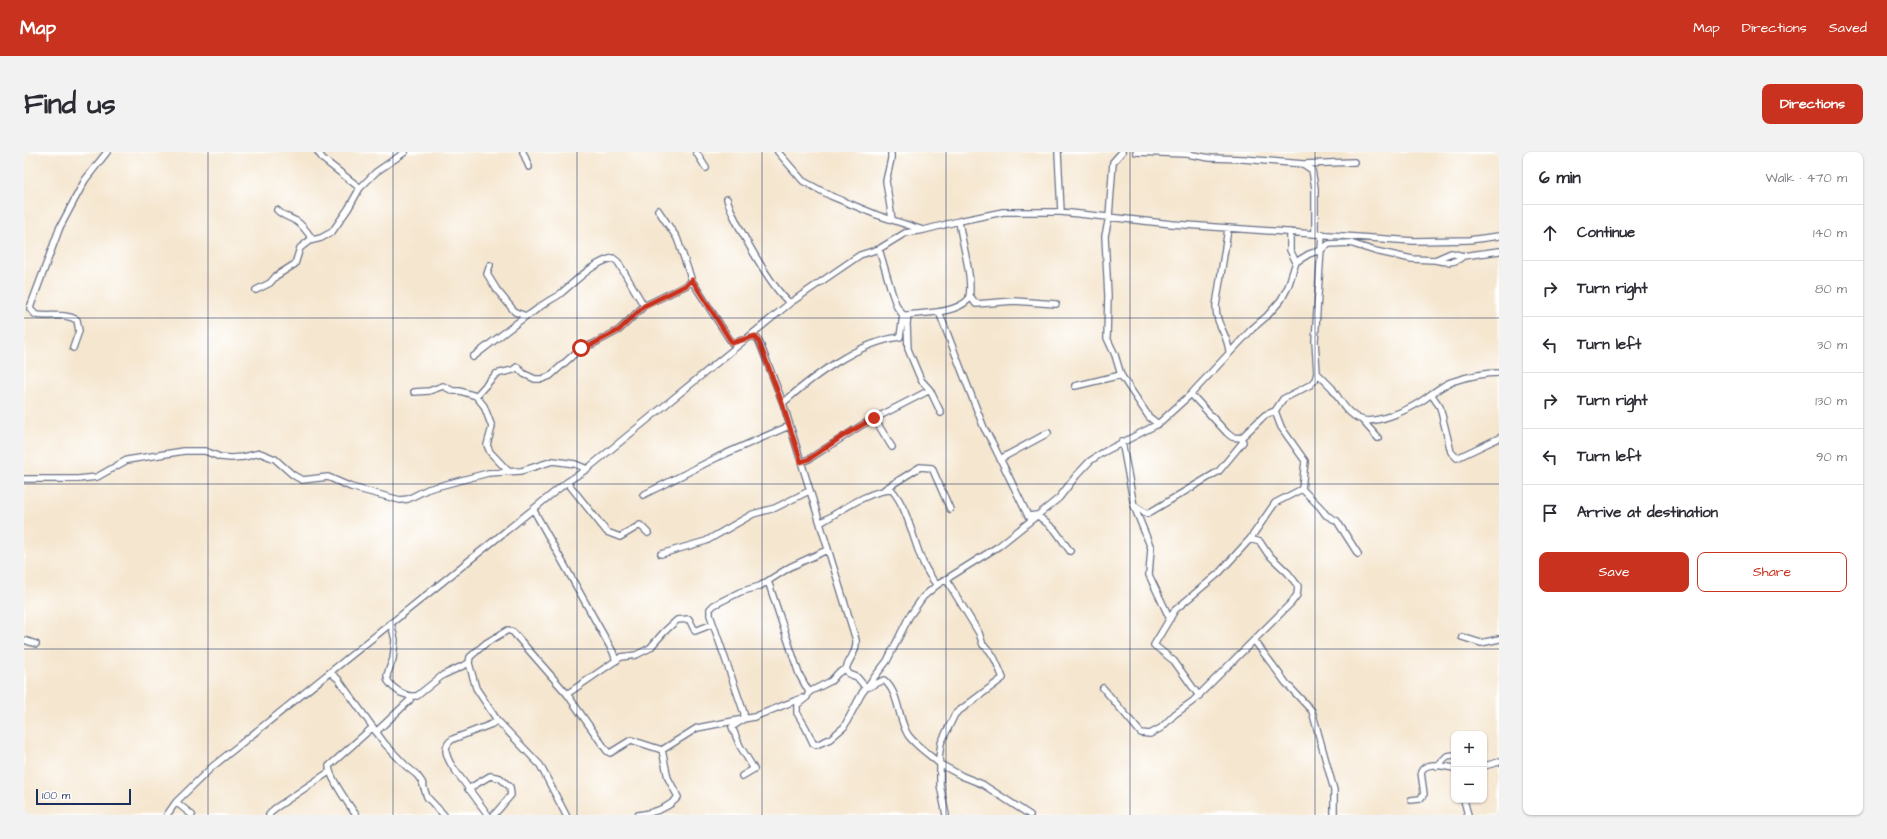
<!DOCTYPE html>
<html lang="en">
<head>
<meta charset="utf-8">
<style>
  body { margin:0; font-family:"Architects Daughter",sans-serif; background:#f2f2f3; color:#2b2b33 }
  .controls { position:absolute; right:12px; bottom:12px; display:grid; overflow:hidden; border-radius:8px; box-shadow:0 1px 3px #0004 }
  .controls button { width:36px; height:36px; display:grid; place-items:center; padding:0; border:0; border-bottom:1px solid #e1e1e2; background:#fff; color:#2b2b33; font:20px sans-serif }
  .scale { position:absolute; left:12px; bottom:10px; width:95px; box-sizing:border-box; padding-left:4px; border:2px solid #1b2f5e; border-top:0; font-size:11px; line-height:14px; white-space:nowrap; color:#1b2f5e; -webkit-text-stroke:3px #fff; paint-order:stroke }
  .stop { position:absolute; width:12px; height:12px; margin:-9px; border:3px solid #c8321e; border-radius:50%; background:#fff }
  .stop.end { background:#c8321e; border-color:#fff; box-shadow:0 1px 4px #0008 }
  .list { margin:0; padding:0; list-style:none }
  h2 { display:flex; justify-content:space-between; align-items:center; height:52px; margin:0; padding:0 16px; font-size:17px }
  h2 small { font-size:13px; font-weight:400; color:#7c7c81 }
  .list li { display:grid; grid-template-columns:26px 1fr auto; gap:12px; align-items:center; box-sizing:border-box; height:56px; padding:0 16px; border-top:1px solid #e1e1e2 }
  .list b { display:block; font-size:15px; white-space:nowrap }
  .list em { font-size:13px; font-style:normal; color:#7c7c81 }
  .actions { display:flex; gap:8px; padding:12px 16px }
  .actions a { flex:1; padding:9px 0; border:1px solid #c8321e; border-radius:8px; text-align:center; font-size:14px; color:#c8321e }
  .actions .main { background:#c8321e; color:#fff }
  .icon { flex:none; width:22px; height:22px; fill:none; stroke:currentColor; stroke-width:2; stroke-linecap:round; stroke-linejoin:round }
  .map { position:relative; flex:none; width:1475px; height:663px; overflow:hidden; border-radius:8px }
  header { display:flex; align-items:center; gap:24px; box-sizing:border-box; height:56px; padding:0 20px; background:#c8321e; color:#fff }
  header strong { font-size:19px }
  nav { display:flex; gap:22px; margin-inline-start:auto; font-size:14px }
  .intro { display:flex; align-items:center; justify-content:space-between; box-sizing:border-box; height:96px; padding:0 24px }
  h1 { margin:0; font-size:28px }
  .button { padding:10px 18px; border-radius:8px; background:#c8321e; color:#fff; font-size:14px; font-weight:700 }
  main { display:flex; gap:24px; padding:0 24px }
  aside { flex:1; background:#fff; border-radius:8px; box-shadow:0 1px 3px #0004 }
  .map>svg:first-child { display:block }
</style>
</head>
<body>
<header>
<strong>Map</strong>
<nav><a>Map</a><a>Directions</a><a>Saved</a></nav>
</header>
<div class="intro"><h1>Find us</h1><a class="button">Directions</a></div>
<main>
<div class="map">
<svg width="1475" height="663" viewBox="0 0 1475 663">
  <rect width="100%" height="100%" fill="#fff"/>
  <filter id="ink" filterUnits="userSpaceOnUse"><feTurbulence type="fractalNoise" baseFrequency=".025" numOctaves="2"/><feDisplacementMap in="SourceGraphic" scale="8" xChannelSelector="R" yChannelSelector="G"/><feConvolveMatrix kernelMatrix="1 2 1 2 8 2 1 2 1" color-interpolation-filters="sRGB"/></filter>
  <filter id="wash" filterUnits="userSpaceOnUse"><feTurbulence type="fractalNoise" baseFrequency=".012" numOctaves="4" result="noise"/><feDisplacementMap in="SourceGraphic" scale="16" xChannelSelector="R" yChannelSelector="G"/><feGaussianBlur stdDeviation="0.9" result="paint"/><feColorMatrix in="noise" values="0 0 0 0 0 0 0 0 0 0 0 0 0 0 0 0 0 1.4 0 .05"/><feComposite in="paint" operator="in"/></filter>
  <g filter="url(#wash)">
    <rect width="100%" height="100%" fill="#f5e6cf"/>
  </g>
  <g filter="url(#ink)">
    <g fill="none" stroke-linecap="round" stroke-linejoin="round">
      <g stroke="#676f86" stroke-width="8">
        <path id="minor" d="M294 0 299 7 336 36
          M499 0 505 15
          M672 0 682 16
          M754 0 779 29 807 44 853 63 899 78
          M867 0V7L862 29 868 67
          M1034 0 1037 60
          M1098 0 1089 10 1085 65 1081 84 1084 144 1083 186 1091 203 1097 223 1125 265 1134 272
          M1112 0 1163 2 1186 6 1219 7 1279 12 1288 18 1291 36V82
          M1279 12 1330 10
          M703 47C710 70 748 137 766 151
          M253 58C259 64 265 65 272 69 279 73 284 81 289 88
          M634 58 653 86 668 129 708 191 731 184 735 189 759 251 832 488C833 501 825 506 822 517
          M1204 77 1192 154C1192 174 1203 180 1205 199
          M1266 80V98L1272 110
          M855 97 868 141 873 155 879 163H884L883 172 884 197 897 228 906 238 917 261
          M1411 108C1422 110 1431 112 1439 104
          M466 113 463 122 473 138 491 160 502 164C510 161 513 156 520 152 525 148 531 146 536 142 552 129 568 111 589 106L594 110 620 154
          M232 138 246 131 252 124 271 112 276 96 285 89 297 86 308 80 324 57 336 36 352 20 381 0
          M946 144 952 152 990 149 1032 152
          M915 160 960 276 968 290 1004 364 1013 363 1031 378 1046 399
          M884 163C903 160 929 162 944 148 951 131 937 88 935 69
          M49 196 55 179 53 168C41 161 26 165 12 163L6 157 7 153 36 75 61 28 83 0
          M449 205 502 164
          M1293 221C1298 226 1303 231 1308 236 1316 248 1324 264 1339 268 1353 272 1385 257 1396 250 1407 243 1415 235 1427 230 1442 225 1459 221 1475 221
          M1051 234 1097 223
          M390 240 405 239 419 234 429 239H436L452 244 460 254 468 275 463 293 466 300 485 320
          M1167 242 1203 281 1208 285 1217 286 1241 263 1251 259 1259 247 1286 233 1291 228 1293 221 1291 189 1298 82
          M1407 242 1416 255 1427 300 1433 306 1475 286
          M452 244 472 222 489 218 493 215 500 222 511 227H518L526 224 557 196 569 192 595 178 620 154 663 133 668 129
          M759 251C789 224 835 190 876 185L879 163
          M1251 259 1257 275 1281 309 1278 337
          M850 266 868 295
          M1338 268 1354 286
          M1098 289 1110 354 1127 396 1125 423 1146 467
          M976 307 1024 281
          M777 310 785 307 838 273 906 238
          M0 327H54L73 325 103 308 160 299H181L196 305 207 306 220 305 236 301 251 307 269 323 278 328 304 325 327 335 376 348 384 347 404 337 464 321 497 319 529 309 551 312 563 317
          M543 330 583 380 596 385 616 373 624 381
          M861 337 896 315 908 316 926 357
          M1278 337 1296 355 1302 363 1313 369 1334 402
          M619 343 694 305 765 274
          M1111 354 1123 362 1195 319 1219 290 1217 286
          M509 357 589 500 592 509
          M796 371C815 360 847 337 868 338 890 364 889 406 913 433
          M637 402 682 389 729 362 751 356 785 339
          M922 427 955 481 959 493C970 500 974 515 979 526L931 562 917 591 915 606 916 612 938 624 958 632 1006 663
          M744 429 775 522 785 540
          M367 471 371 488 370 498 369 507 363 523 364 529 369 535 377 541 386 544H393L419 523 445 511
          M1438 485 1457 491 1475 487
          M0 488 12 492
          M1230 488 1262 531 1288 559 1310 638V663
          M822 517 814 521 807 529 785 540 783 545 773 553V561L782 576 789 591 792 593 806 587 820 575 838 541 863 509 885 465 899 445 913 433 975 394 1035 346 1052 324 1066 309 1078 301 1134 272 1167 242 1228 177 1243 164 1257 148 1264 135 1272 110 1285 102 1297 98 1305 92 1326 91 1351 99 1388 107 1411 108 1427 101 1439 104 1475 99
          M822 517 825 522 833 525 842 536
          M307 521 314 527 361 592 382 614 393 623 398 630 403 645 420 663
          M845 535 860 528C876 542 873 565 884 583 893 595 905 602 916 612V633L922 663
          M1079 536 1117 581 1126 582 1137 576 1151 562 1169 549 1267 451 1273 443 1274 434 1264 421 1244 402 1236 390 1226 387
          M543 542 597 505 612 503 626 496 640 480 653 468 665 467 671 479 689 472
          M1175 544 1150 509 1130 493 1151 458 1195 421 1226 387 1251 351 1278 337
          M352 580 386 548V544
          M638 598 673 576 730 565 778 546
          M1413 614 1423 604 1430 603
          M1460 614 1475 610
          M718 624 730 617 716 594 708 575 720 567V561L686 463V457L690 453 716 440 736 434 766 415 803 398
          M444 637 466 624 476 626 486 635 487 643 470 663
          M1387 648 1396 647 1400 642 1397 620C1402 608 1420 615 1430 616
          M1440 648 1444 663
          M152 650 168 663
          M143 663 152 650 188 615 543 330 563 317 612 277 766 151 836 103 855 97 881 81 900 78 935 69 979 60H1037L1148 72 1389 89 1445 88 1475 84
          M245 663 250 657 305 620
          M332 663C325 653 305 625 305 614L349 575
          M464 663 428 614C422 604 418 594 429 587L468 572 473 568
          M542 663 516 613 473 568 452 536 445 511 446 505 462 491 484 478 489 480 543 542 583 599 586 601 607 588 638 598
          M614 663C629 661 644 657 654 645L644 626 638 598"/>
      </g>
      <use href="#minor" stroke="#fff" stroke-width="5.5"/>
    </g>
  </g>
  <g fill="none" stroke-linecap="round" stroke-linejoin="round" filter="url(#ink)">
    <path stroke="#c8321e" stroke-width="5" d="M557 196 569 192 595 178 620 154 663 133 668 128 708 191 731 184 735 190 758 251 777 310 785 307 819 284 850 266"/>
  </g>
  <path fill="none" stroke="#1b2f5e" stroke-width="1" stroke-opacity="0.55" d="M184 0V663M369 0V663M553 0V663M738 0V663M922 0V663M1106 0V663M1291 0V663M0 166H1475M0 332H1475M0 497H1475"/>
</svg>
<div class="controls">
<button>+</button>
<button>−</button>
</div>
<div class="scale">100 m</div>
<div class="stop" style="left:557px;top:196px"></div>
<div class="stop end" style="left:850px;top:266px"></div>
</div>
<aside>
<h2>6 min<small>Walk · 470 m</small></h2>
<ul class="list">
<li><svg class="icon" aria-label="ahead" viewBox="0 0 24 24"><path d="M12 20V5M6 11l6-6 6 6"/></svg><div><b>Continue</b></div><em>140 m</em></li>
<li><svg class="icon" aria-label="right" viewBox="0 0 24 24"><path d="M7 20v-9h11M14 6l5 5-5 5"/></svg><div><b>Turn right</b></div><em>80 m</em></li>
<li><svg class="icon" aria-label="left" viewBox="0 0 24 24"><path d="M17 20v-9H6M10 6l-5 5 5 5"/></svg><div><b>Turn left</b></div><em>30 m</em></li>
<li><svg class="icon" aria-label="right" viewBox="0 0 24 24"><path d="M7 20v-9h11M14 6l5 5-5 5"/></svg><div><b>Turn right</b></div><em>130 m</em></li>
<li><svg class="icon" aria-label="left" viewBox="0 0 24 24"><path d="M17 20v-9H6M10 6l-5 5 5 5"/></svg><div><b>Turn left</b></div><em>90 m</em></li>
<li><svg class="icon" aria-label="arrive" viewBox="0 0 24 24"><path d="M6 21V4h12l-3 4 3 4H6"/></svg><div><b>Arrive at destination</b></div></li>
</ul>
<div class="actions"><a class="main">Save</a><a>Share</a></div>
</aside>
</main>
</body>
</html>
